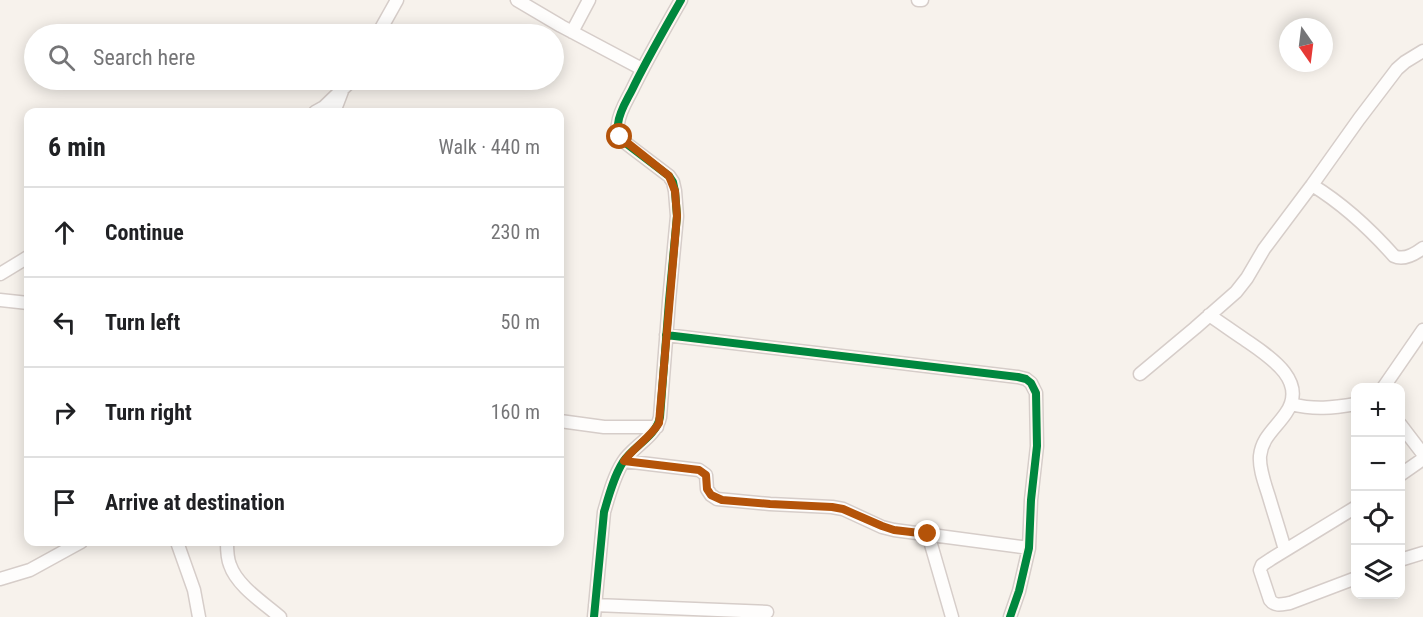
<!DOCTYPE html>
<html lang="en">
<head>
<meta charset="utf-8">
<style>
  body { margin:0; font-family:"Roboto Condensed",sans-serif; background:#f2f2f2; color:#202124 }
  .controls { position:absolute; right:18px; bottom:18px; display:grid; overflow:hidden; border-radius:12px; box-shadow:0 3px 15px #0003 }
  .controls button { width:54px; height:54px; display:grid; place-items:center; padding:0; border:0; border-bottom:2px solid #e0e0e0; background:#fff; color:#202124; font:30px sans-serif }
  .compass { position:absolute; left:1279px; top:18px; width:54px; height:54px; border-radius:50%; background:#fff; box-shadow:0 3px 15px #0003; rotate:166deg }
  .stop { position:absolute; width:18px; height:18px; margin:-14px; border:4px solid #b45309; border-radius:50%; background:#fff }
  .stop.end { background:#b45309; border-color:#fff; box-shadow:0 2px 6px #0008 }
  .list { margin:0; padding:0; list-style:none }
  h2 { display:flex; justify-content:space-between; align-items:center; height:78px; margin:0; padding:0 24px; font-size:26px }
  h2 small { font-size:20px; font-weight:400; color:#757577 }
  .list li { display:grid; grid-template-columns:39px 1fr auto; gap:18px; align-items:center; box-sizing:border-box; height:90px; padding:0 24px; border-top:2px solid #e0e0e0 }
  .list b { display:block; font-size:22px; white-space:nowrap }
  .list em { font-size:20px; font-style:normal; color:#757577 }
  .icon { flex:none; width:33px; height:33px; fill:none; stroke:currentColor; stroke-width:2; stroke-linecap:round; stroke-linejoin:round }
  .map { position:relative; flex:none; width:1423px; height:617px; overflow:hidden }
  .search { position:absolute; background:#fff; box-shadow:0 3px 15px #0003; left:24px; top:24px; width:540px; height:66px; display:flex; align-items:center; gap:15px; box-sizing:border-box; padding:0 21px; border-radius:33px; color:#757577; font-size:22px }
  .panel { position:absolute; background:#fff; box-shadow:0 3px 15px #0003; left:24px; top:108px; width:540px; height:438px; border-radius:12px }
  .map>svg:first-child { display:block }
</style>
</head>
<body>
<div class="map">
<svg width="1423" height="617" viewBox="0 0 1423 617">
  <rect width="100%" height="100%" fill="#f7f2ec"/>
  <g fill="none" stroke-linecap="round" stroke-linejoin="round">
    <g stroke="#d6cdc9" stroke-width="15">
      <path id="minor" d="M517 0 561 26 642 69
        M918 0H922
        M572 32 589 0
        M378 34 397 0
        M315 112 324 107 352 80
        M334 112 342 91
        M1312 185C1343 204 1370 229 1394 256 1404 261 1415 254 1423 248
        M0 274 28 257
        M0 300 28 303
        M1209 315C1221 323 1232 331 1244 339 1267 355 1309 380 1286 413 1276 428 1262 437 1260 456 1259 469 1265 484 1269 497 1274 514 1280 532 1285 550
        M666 335 1018 377 1026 379 1031 383 1036 393 1037 446 1031 500 1029 548 1019 591 1010 617
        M1140 374 1195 328 1236 292 1247 278 1264 249 1312 185 1359 119 1397 69 1405 62 1423 51
        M1383 388 1423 330
        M1291 404C1314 410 1333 408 1356 404
        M560 421 604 427H657
        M1400 424 1423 454
        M624 461 699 470 706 475 707 489 711 495 717 499 770 504 832 507 843 509 882 527 894 530 1029 548
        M1400 475 1423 459
        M1356 507 1271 559 1262 565 1260 570 1270 600C1275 607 1283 604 1290 603L1356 578
        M928 534 952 617
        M177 542 194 590 199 617
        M227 542C227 550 227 558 230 565 237 586 264 603 280 617
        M1400 560 1423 553
        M0 579 30 570 81 542
        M595 605 767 612
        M594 617 604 512C609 495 614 476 623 462 633 446 656 437 660 417L669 301 677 216 675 191 673 182 669 176 623 141C618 136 616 131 618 124 619 112 627 100 632 90 647 59 664 30 681 0"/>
    </g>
    <use href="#minor" stroke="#fefdfc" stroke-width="12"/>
    <g stroke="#fef6ee" stroke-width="11">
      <path id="cycleway" d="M666 335 1018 377 1026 379 1031 383 1036 393 1037 446 1031 500 1029 548 1019 591 1010 617
        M594 617 604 512C609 495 614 476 623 462 633 446 656 437 660 417L669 301 677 216 675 191 673 182 669 176 623 141C618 136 616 131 618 124 619 112 627 100 632 90 647 59 664 30 681 0"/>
    </g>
    <use href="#cycleway" stroke="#00873e" stroke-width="8"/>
  </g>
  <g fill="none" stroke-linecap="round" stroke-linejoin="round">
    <path stroke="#b45309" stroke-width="8" d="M620 137 669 176 675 191 677 216 659 423C650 438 634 447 624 461L699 470 706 475 707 489 711 495 722 500 770 504 832 507 843 509 882 526 894 530 928 534"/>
  </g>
</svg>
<div class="controls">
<button>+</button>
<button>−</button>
<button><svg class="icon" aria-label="locate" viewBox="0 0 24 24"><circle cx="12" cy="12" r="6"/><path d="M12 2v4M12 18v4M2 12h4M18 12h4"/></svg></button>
<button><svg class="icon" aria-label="layers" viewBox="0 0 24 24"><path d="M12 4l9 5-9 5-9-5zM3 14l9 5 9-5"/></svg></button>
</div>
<svg class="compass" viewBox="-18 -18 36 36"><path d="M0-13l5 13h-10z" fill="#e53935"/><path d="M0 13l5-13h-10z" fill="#757577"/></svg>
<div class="stop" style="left:620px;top:137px"></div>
<div class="stop end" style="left:928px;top:534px"></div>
<div class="search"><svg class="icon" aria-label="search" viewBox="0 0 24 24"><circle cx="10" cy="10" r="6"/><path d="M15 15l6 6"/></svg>Search here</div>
<section class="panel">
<h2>6 min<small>Walk · 440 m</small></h2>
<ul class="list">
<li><svg class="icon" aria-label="ahead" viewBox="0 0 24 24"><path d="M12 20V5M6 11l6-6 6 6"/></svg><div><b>Continue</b></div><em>230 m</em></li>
<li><svg class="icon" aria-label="left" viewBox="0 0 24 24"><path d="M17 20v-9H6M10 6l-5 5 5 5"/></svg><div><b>Turn left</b></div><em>50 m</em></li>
<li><svg class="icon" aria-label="right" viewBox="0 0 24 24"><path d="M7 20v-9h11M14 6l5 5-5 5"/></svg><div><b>Turn right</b></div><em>160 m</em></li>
<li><svg class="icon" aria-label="arrive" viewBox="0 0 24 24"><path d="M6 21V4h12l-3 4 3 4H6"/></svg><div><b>Arrive at destination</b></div></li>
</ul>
</section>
</div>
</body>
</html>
